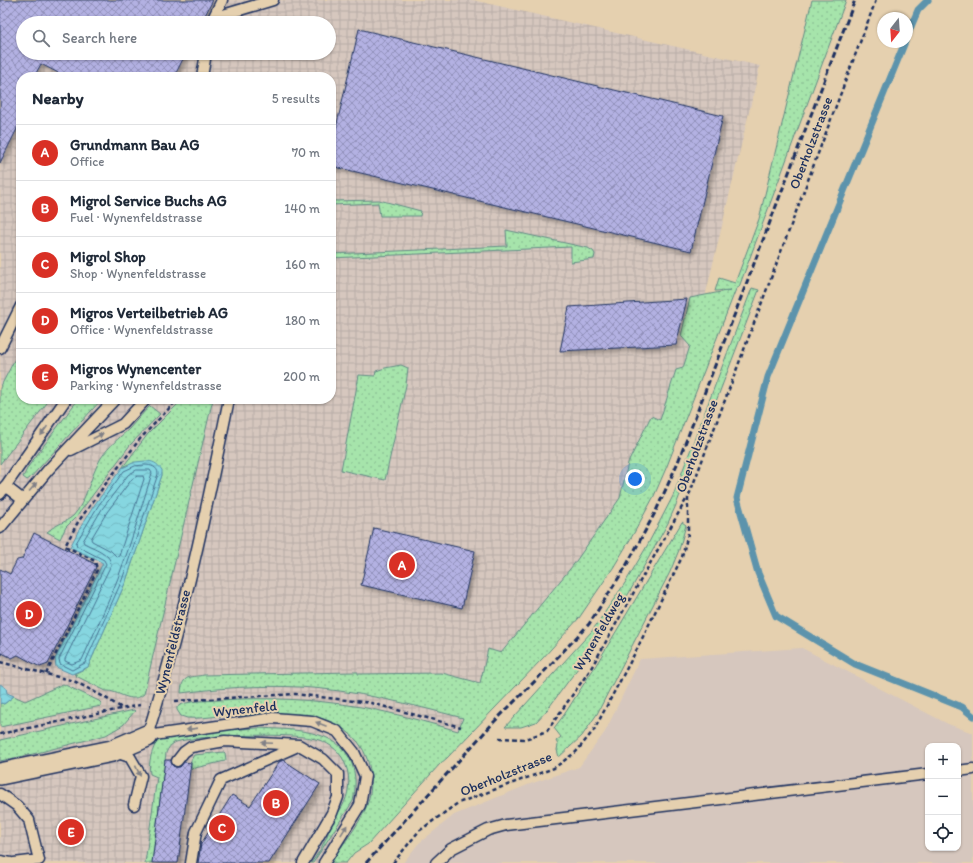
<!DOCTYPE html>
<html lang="en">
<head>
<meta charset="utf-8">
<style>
  body { margin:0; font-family:Itim,sans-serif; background:#f2f2f3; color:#1f2937 }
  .controls { position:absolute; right:12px; bottom:12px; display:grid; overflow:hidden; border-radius:8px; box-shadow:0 1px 3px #0004 }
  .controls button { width:36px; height:36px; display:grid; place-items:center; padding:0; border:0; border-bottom:1px solid #e0e1e3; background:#fff; color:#1f2937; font:20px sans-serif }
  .compass { position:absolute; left:877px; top:12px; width:36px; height:36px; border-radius:50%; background:#fff; box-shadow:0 1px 3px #0004; rotate:197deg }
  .you { position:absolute; left:635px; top:479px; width:14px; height:14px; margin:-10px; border:3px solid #fff; border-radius:50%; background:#1a73e8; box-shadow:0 0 0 6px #1a73e833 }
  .badge { display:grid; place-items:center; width:26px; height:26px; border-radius:50%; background:#d93025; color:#fff; font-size:13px; font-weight:700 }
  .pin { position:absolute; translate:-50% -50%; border:2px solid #fff; box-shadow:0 1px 4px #0006 }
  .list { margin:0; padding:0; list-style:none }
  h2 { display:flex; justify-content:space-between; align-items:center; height:52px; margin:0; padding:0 16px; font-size:17px }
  h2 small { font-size:13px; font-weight:400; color:#747a83 }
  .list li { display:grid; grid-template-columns:26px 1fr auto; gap:12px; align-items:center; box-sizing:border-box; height:56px; padding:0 16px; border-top:1px solid #e0e1e3 }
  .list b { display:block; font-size:15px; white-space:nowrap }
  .list p { margin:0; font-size:13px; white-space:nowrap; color:#747a83 }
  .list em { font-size:13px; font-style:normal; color:#747a83 }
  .icon { flex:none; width:22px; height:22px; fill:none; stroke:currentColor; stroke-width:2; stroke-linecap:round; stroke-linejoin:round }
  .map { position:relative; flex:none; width:973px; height:863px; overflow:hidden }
  .search { position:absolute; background:#fff; box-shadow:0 1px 3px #0004; left:16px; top:16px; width:320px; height:44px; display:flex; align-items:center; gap:10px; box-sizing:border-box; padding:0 14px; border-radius:22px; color:#747a83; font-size:15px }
  .panel { position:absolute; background:#fff; box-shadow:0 1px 3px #0004; left:16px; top:72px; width:320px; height:332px; border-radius:16px }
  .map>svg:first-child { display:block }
</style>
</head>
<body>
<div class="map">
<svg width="973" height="863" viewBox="0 0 973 863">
  <defs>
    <pattern id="industrial-grid" width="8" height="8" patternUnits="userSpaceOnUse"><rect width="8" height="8" fill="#d6c7be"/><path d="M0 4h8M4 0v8" fill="none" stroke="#b7aba6"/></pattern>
    <pattern id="grass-dots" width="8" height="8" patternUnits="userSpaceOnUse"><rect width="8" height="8" fill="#a6e4ab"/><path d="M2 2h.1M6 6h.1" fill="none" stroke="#8ec496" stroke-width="1.8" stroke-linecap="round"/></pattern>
    <pattern id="water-waves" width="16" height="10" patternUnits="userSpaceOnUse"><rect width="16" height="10" fill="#86d6e0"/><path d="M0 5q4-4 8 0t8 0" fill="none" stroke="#73b8c3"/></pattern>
    <pattern id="building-cross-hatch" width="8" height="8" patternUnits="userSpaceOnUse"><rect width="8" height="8" fill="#b3b1e2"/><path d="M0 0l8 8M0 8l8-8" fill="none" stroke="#9190ba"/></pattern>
    <filter id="shadow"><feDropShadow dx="3.5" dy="3.5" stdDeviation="2" flood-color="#0004"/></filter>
  </defs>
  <rect width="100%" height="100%" fill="#e5d0af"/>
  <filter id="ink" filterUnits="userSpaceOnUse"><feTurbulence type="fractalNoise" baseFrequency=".025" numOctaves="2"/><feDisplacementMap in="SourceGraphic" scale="8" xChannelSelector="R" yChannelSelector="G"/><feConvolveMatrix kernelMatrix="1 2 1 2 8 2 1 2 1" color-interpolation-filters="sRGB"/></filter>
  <g filter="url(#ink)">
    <path fill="#d6c7be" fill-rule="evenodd" d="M802 648 948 724 973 733V863H403L418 844 454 815 530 784 579 767 605 732 640 659ZM928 746H958V848H928Z"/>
    <path fill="url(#industrial-grid)" fill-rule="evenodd" d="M0 0H473L760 66 666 461 634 529 345 863H0ZM23 23H329V53H23ZM21 77H331V399H21Z"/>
    <path fill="url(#grass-dots)" stroke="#608a84" d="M812 0H846L739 287 736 289 667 466 654 496 634 533 613 568 579 618 542 659 447 758 440 764 368 844 354 853 346 863H329C340 848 353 833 362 816 375 793 374 763 358 742 347 729 331 719 314 717 286 712 249 715 220 716 209 717 198 719 187 718L181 716 177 710V707C186 700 208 701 219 700 266 697 314 699 361 707 394 713 426 722 458 731L463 718C409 704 355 690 299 687 259 685 220 688 181 693 182 674 190 678 204 675L353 672H358V674L442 673 480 683 488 649 501 653 574 564 620 498 628 463 651 416 660 420 676 370 683 368 690 346 681 336 690 298 731 290 715 291 719 278 735 283 759 219Z
      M379 200 421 211 420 216H380L378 203 331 205V201Z
      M506 230 588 248 593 251 595 254 594 259 571 262V247L331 258V254L507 246Z
      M752 288 759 290 676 505 668 523 629 593 606 630 547 710 536 722 521 727H505L592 631 625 583 647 546 673 496Z
      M21 347V399H50L0 464V388Z
      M401 365 408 368 406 385 385 480 341 470 359 375 375 376 376 371 385 368Z
      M79 399H102L30 478 27 480 23 477 28 467 73 406Z
      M183 399H213L144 694C131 705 118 690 106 691L76 676 77 675 74 674 88 667 126 581 162 475 128 464 122 468 148 434Z
      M150 406 160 414 130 445 77 516 66 527 60 539 47 532C54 525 65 523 73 516 86 503 91 474 101 458 110 445 118 439 129 429 136 421 143 413 150 406Z
      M682 522 686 525 679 550 670 572 597 714 582 736 559 757 557 750 558 745 556 741 561 737 554 728 564 715 596 665Z
      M63 684 99 701 101 703V706L0 727V704L1 703 4 704 14 696 25 701Z
      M134 710 135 711 123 725 106 735 33 754 0 761V740Z
      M258 728C289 730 339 727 352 764 356 776 356 788 353 801L313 863H311C316 856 321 850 324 842 328 836 329 829 332 822 334 817 339 812 342 807 349 795 351 779 346 766 342 753 331 744 319 740 298 732 197 735 176 742 171 744 168 748 166 753L152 863H145L157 777 150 774C148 761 152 750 158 739L224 730Z
      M224 752 225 753 226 760 225 761 191 769V760L194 755Z"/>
    <path fill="url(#water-waves)" stroke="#5b93ac" d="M145 461C153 461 157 463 162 470V475L126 581 88 667 72 674 56 667 55 659 103 563 70 547 80 528 95 504 122 468 135 462Z
      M0 684 6 688 7 693 14 696 4 704 1 703 0 704Z"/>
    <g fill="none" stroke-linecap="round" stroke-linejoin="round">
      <path stroke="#467292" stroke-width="1" d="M145 465C151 465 158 467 158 474L122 580 85 663 72 670 60 664 59 659 106 564 104 560 77 546 76 543 98 506 124 471 135 466Z
        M137 470H150L152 473C141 508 131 544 118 578 107 606 94 633 82 660L72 664 65 661V659L111 565C111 553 93 548 84 543L83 541 102 509 128 475Z
        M138 476H143L144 479 119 556 117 557 111 551 92 541 91 539 107 512 132 479Z"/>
      <path stroke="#5b93ac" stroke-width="7" d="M907 36 918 10 928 0
        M905 42 768 377 737 498 758 573 776 616 855 664 962 707 973 716"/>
    </g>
    <path fill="url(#building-cross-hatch)" stroke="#1b2f5e" filter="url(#shadow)" d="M0 0H213L201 23H23V53H186L174 77H66L41 64 34 77H21V121L0 163Z
      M359 29 723 116 691 251 331 166V131L335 132Z
      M687 299 676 345 560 351 569 307Z
      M374 528 475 551 462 608 361 585Z
      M34 533 97 565 48 664 40 667 18 655 12 658 0 652V569L10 574 17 560 22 559Z
      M165 760H171L173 766 176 767H180L184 762 191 763 178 863H152Z
      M283 760 320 784 269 863H198L201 844 232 795 250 806 279 762Z"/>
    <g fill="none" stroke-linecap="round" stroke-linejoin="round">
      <g stroke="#1b2f5e" stroke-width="13">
        <path id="service" d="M213 18 273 0
          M212 21 222 0
          M202 77 206 53
          M0 348 21 306
          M229 399C206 512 182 626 147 736L273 718 312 721 337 731 354 752 365 776 360 805 324 863
          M71 450 123 424 146 399
          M5 486 23 500
          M0 494 66 399
          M0 528 48 470 115 399
          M115 752 130 757 141 776 134 805
          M177 761 184 752 191 747 225 741 299 745 323 759 338 774V797L332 813 303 863
          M958 771 973 769
          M0 794 17 806 29 820 39 860 14 863
          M0 861 11 863
          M191 863 196 832 221 780 298 746
          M436 863 451 849 488 830 506 825 928 774"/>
      </g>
      <g stroke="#1b2f5e" stroke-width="24">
        <path id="minor" d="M0 774 112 751 147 736"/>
      </g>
      <path stroke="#1b2f5e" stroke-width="2.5" stroke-dasharray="4 3" stroke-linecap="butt" d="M0 656 2 653
        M0 662 74 681 104 697 122 708
        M46 674 97 570 95 561 65 546 78 522 107 482 140 439 178 399
        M175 701 295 694 371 703 461 727
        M0 734 140 705
        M499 738 525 739 547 731 590 670 687 498
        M393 863 419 831 458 803 554 768 576 752 594 730 637 649 682 557 688 534V498L876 0"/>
      <use href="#service" stroke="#e5d0af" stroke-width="10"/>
      <use href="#minor" stroke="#e5d0af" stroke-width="21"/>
      <path stroke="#1b2f5e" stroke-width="3" stroke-dasharray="6 3" stroke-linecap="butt" d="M366 863 494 722 537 679 589 624 625 568 656 511 678 462 855 0"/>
    </g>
    <defs><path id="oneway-solid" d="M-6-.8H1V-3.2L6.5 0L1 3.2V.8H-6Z"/></defs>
    <g fill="#808086">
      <use href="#oneway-solid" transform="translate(44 431) rotate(125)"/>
      <use href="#oneway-solid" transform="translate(98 436) rotate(-27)"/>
      <use href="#oneway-solid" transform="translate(33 487) rotate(-50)"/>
      <use href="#oneway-solid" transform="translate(321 724) rotate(-159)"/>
      <use href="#oneway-solid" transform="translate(192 729) rotate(172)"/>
      <use href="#oneway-solid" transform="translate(267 743) rotate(-177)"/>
      <use href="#oneway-solid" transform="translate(138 771) rotate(65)"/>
      <use href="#oneway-solid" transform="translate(344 830) rotate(-58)"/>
    </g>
  </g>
  <g text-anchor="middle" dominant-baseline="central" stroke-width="4" stroke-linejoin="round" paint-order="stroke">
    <g font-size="14" fill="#1b2f5e" stroke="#e5d0af">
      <text transform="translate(811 143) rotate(-69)">Oberholzstrasse</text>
      <text transform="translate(697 446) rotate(-70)">Oberholzstrasse</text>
      <text transform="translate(599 632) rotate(-60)">Wynenfeldweg</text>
      <text transform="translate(173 642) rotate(-76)">Wynenfeldstrasse</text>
      <text transform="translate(245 709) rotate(-6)">Wynenfeld</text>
      <text transform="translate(506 774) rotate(-22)">Oberholzstrasse</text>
    </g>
  </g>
</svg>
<div class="controls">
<button>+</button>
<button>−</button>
<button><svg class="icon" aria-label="locate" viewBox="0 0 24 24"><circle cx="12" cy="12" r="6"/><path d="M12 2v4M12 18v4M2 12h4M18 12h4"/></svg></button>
</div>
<svg class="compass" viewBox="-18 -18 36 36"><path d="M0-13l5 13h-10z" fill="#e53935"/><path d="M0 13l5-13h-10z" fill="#747a83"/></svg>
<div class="you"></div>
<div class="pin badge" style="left:402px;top:565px">A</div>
<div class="pin badge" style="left:276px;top:803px">B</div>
<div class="pin badge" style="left:222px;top:828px">C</div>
<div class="pin badge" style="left:29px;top:614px">D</div>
<div class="pin badge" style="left:71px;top:832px">E</div>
<div class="search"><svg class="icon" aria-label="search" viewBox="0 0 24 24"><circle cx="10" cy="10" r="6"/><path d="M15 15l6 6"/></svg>Search here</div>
<section class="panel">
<h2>Nearby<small>5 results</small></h2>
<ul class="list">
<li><span class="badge">A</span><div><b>Grundmann Bau AG</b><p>Office</p></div><em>70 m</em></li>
<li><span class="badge">B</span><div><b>Migrol Service Buchs AG</b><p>Fuel · Wynenfeldstrasse</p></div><em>140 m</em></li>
<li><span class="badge">C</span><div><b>Migrol Shop</b><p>Shop · Wynenfeldstrasse</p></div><em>160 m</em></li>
<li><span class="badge">D</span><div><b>Migros Verteilbetrieb AG</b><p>Office · Wynenfeldstrasse</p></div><em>180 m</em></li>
<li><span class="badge">E</span><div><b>Migros Wynencenter</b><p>Parking · Wynenfeldstrasse</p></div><em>200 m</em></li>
</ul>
</section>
</div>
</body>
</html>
